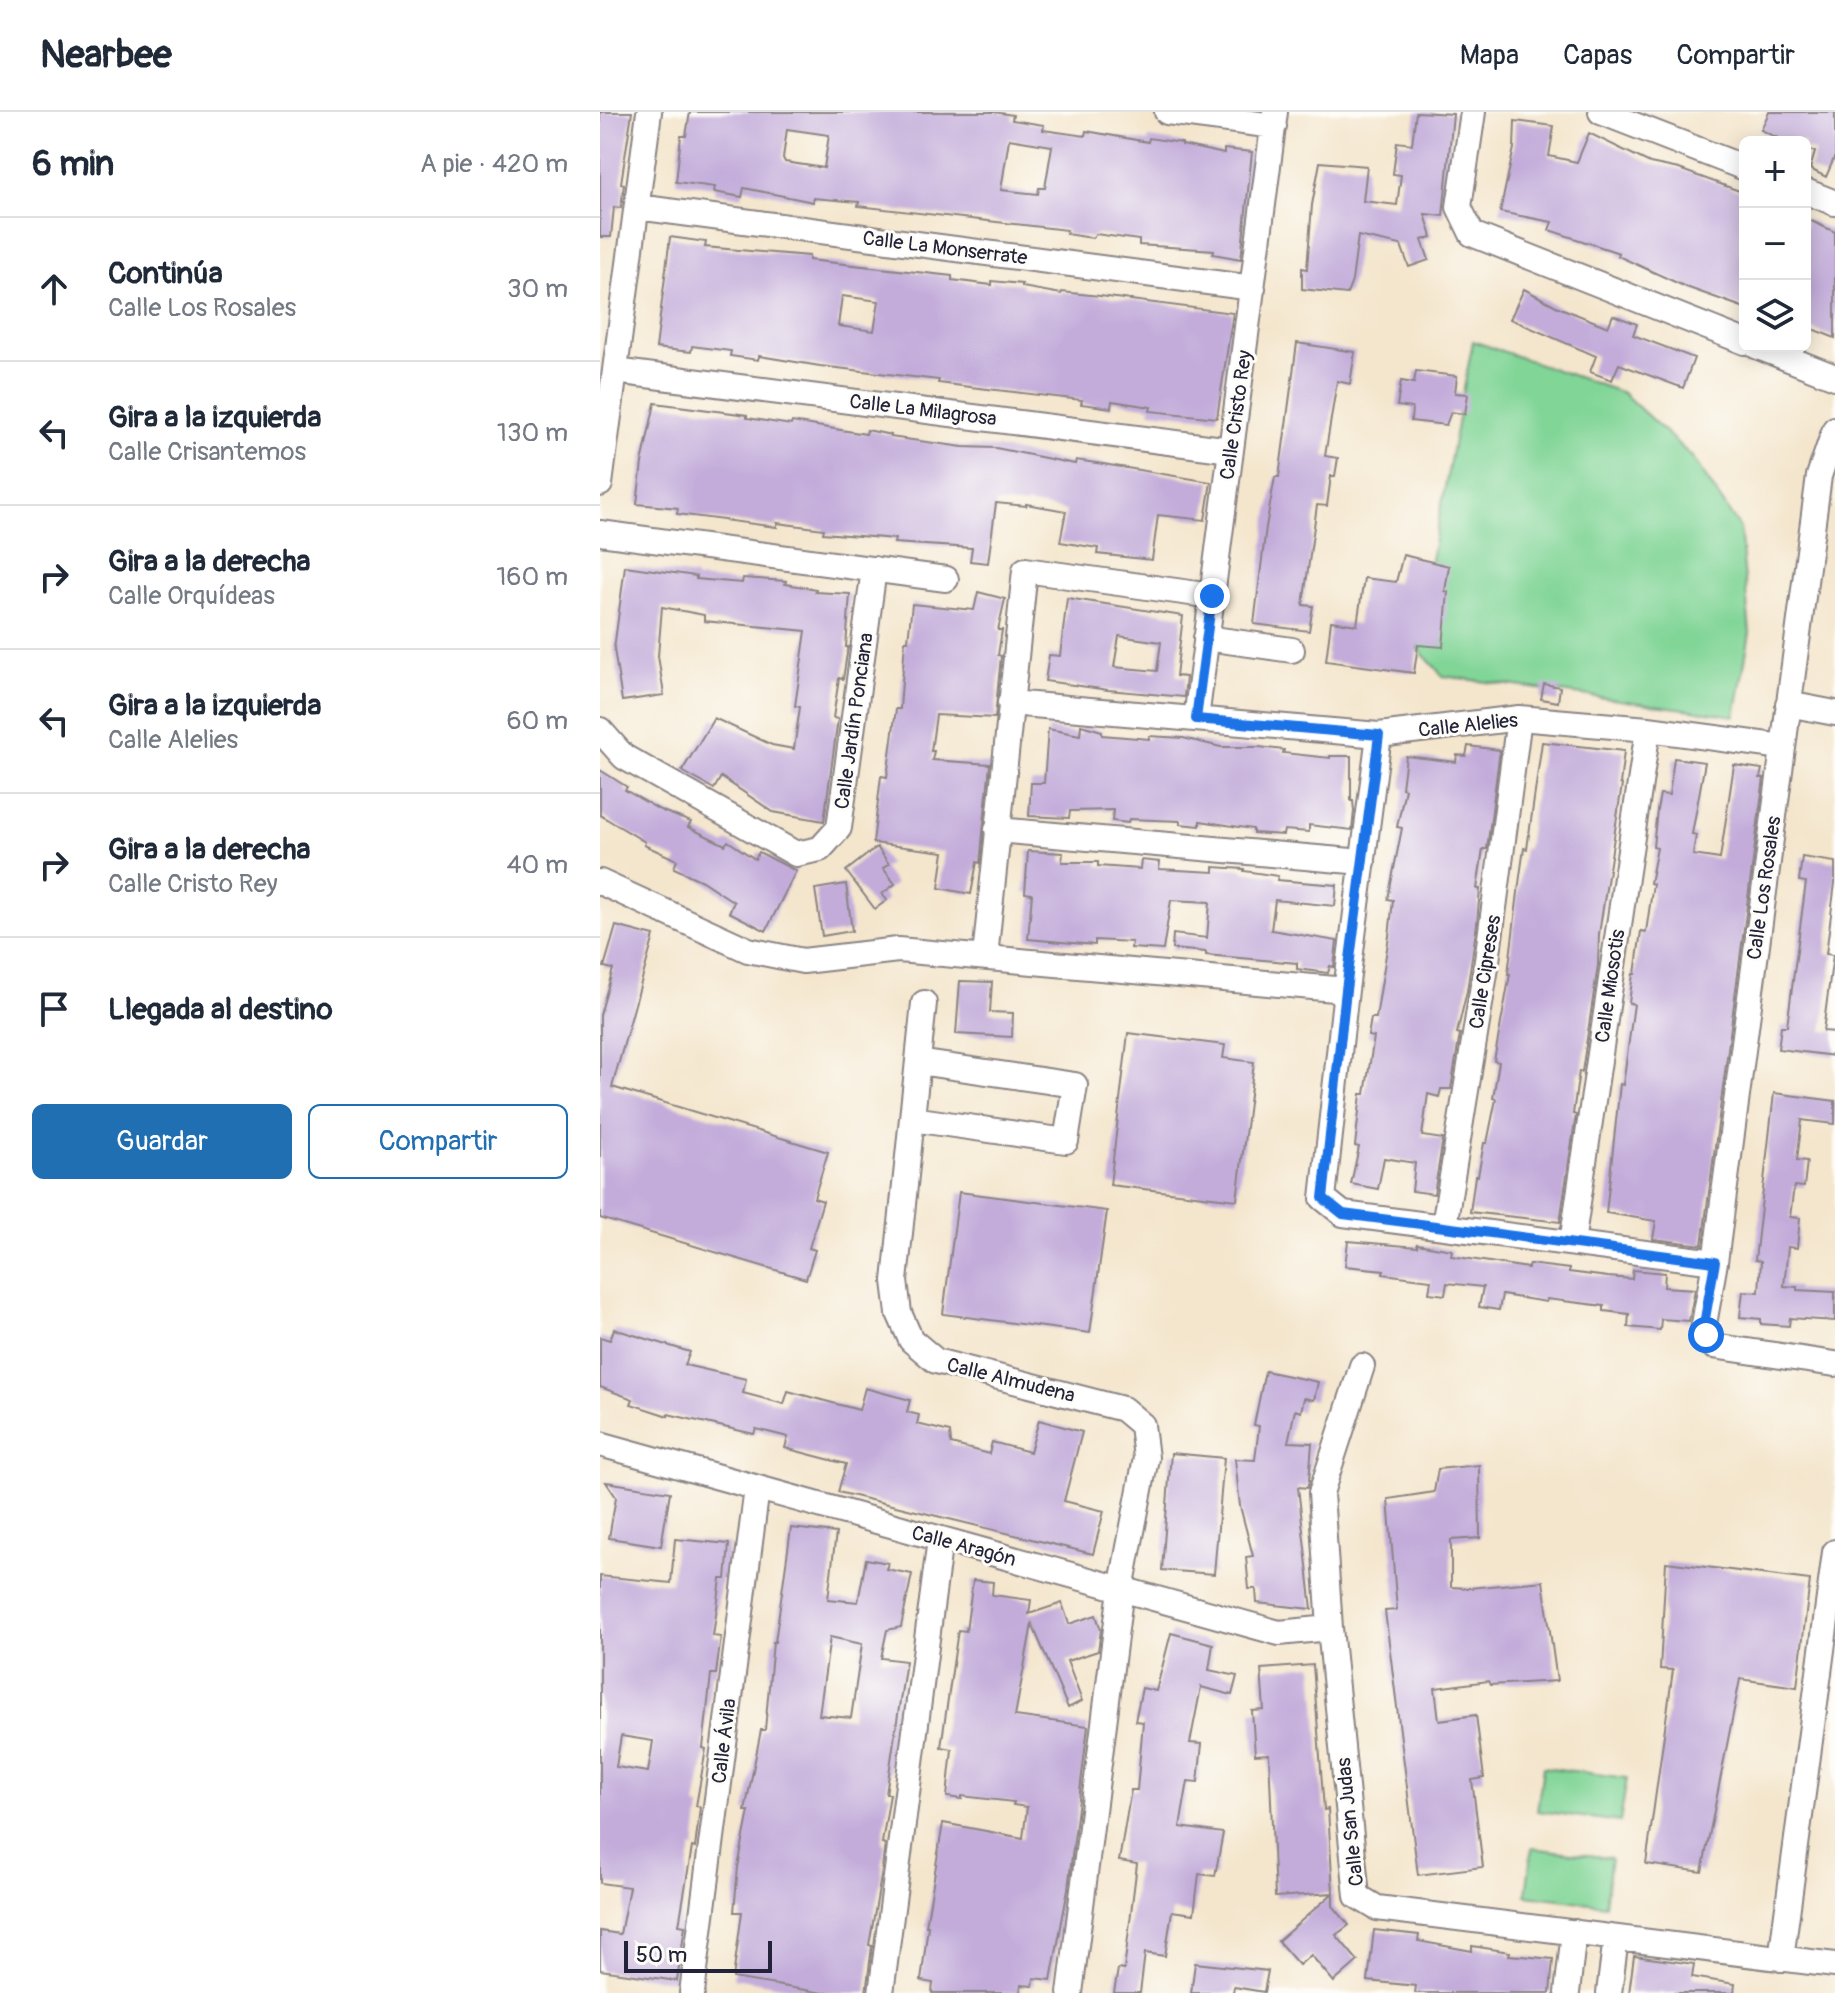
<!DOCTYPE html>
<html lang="es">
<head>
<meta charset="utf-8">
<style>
  body { margin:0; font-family:Pangolin,sans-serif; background:#f2f2f3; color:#1f2937 }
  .controls { position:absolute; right:24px; top:24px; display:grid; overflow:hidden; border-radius:12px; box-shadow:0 4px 20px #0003 }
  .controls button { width:72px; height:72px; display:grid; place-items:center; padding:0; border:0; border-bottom:2px solid #e0e1e3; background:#fff; color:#1f2937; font:40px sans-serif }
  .scale { position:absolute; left:24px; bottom:20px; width:148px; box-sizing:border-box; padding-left:8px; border:4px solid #22223b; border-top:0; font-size:22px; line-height:28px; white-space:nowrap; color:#22223b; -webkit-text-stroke:6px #fdfcf7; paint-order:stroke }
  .stop { position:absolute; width:24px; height:24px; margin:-18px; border:6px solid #1a73e8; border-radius:50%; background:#fff }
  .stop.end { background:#1a73e8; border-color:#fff; box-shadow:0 2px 8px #0008 }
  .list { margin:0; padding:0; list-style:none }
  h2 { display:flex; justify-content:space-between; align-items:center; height:104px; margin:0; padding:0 32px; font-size:34px }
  h2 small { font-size:26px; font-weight:400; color:#747a83 }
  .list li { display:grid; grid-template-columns:52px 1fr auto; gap:24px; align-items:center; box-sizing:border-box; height:144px; padding:0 32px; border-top:2px solid #e0e1e3 }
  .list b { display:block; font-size:30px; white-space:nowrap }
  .list p { margin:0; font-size:26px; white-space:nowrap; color:#747a83 }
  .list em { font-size:26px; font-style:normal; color:#747a83 }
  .actions { display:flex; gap:16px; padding:24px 32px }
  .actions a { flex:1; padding:18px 0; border:2px solid #1f6fb2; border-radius:12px; text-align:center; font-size:28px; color:#1f6fb2 }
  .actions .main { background:#1f6fb2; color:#fff }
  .icon { flex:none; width:44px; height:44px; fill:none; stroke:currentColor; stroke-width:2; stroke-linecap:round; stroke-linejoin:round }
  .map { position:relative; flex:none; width:1235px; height:1881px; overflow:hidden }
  header { display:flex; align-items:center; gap:48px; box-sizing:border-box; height:112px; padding:0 40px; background:#fff; border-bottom:2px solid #e0e1e3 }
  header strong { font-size:38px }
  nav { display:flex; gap:44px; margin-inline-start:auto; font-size:28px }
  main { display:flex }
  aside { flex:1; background:#fff }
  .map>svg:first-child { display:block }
</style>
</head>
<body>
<header>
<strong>Nearbee</strong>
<nav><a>Mapa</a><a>Capas</a><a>Compartir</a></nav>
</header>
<main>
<aside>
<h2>6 min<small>A pie · 420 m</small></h2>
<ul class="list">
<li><svg class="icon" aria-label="ahead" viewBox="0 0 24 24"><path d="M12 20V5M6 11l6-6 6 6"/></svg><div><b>Continúa</b><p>Calle Los Rosales</p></div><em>30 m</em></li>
<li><svg class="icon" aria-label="left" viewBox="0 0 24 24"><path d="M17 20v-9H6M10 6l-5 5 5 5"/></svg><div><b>Gira a la izquierda</b><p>Calle Crisantemos</p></div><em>130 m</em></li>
<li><svg class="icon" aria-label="right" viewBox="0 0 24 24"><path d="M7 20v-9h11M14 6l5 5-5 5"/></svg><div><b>Gira a la derecha</b><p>Calle Orquídeas</p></div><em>160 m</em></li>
<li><svg class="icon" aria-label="left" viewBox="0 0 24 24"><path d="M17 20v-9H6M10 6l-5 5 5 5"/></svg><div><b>Gira a la izquierda</b><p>Calle Alelies</p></div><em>60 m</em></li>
<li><svg class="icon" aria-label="right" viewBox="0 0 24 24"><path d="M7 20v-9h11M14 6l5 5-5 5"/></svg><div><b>Gira a la derecha</b><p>Calle Cristo Rey</p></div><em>40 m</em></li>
<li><svg class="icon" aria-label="arrive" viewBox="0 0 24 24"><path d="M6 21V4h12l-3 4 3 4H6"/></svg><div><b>Llegada al destino</b></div></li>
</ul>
<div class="actions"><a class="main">Guardar</a><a>Compartir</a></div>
</aside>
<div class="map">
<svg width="1235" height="1881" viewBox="0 0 1235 1881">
  <rect width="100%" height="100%" fill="#fdfcf7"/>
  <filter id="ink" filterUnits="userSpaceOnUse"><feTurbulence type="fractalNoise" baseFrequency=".0125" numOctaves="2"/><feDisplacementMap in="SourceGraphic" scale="16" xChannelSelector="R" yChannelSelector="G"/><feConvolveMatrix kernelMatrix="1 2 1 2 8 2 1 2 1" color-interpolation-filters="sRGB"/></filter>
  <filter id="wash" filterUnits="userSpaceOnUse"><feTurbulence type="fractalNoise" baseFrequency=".006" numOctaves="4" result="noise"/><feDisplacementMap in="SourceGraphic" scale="32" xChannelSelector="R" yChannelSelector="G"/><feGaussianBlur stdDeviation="1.8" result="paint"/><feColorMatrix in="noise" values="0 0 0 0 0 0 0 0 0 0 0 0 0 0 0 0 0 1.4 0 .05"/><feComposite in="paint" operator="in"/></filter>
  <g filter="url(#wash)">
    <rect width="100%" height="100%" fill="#f4e6cd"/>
    <path fill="#81d597" stroke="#527c69" stroke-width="2" d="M873 229 1023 281 1092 345 1140 416 1150 521 1135 604 843 564 818 537 826 474Z
      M943 1655 1027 1666 1020 1710 937 1699Z
      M932 1736 1011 1746 1005 1793 926 1783Z"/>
    <g id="blocks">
      <path fill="#c3acda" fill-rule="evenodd" d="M0 0H32L21 71 24 72 21 96 14 95 11 125H0Z
        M90 0H394L413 3 412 8 444 13 443 18 485 24 486 19 548 30 549 26 582 31V33L624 42V37L652 40 641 147 613 142 614 138 539 133V128L496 122 492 126 466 122 467 118 258 94 259 90 213 86V90L144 76 142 85 114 80 115 75 76 70 81 24H86ZM187 17 229 23 224 56 185 50 183 46ZM409 27 452 34 445 76H439L438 82 401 78Z
        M816 0 853 2 843 104 825 102 832 125 822 128 829 148 809 155 801 133 758 124 752 169 747 182 702 177V156L707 157 712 93 720 50 767 54 763 89 797 93 801 63 793 62 797 30 812 32Z
        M1169 0H1235V44L1226 65 1210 57 1215 40 1205 36V30H1186L1161 18Z
        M915 9 954 14 949 44 977 50 989 21 1050 51 1079 57 1145 81V196L1086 175 1018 144 1019 141 949 118 952 110 900 100 914 36Z
        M1205 106 1235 120V226L1205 214Z
        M70 125 106 130 105 135 209 144V148L352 164V168L392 173V169L422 172V175L461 182 462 180 500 184 633 201 617 306 550 299 551 295 512 289 511 296 481 292 482 288 370 275 338 271 339 268 220 254 159 244 158 248 130 244 131 239 92 234 91 240 56 236ZM242 184 279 189 274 219 238 214Z
        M924 177 958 195 1008 215 1013 203 1037 212 1033 223 1094 246 1083 276 1019 252 1012 268 990 260 996 244 910 207Z
        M697 231 755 240 750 272 737 269 725 344 738 346 735 364H731L727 394 717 393 703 493 713 494 709 519 654 512 666 415 675 365H679Z
        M816 259 857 264 855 281 868 282 865 302 851 300 846 313 811 309 812 296 797 294 801 269 814 271Z
        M55 291 147 303V306L191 313 192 310 266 322 267 318 291 323 290 325 363 335 396 336 475 352 476 348 503 352 611 370 605 408 558 403 552 448 497 442 498 436 460 430 466 399 426 392V394L396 391 388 451 370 449 372 436 294 431 295 427 223 421 224 417 177 411V415L77 402 78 396 37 392 42 351Z
        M803 443 849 454 845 479 848 480 843 535 818 533 814 561 726 549 731 509 757 513 764 466 796 470Z
        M25 454 96 464V467L142 471 143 466 186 469 185 472 216 477 215 480 250 482 246 535H248L243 567 239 566 233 606 238 607 224 709 173 700 121 665 114 677 82 659 114 606 172 633 194 637 200 595 195 594 206 519 104 509V503L62 495 58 544 64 583 22 589 14 537Z
        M378 480 405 487 398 518H402L398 543 401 544 395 606 336 603 331 639H334L332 648 390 652 380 751 377 750 371 782 339 776 344 740 273 731 281 664 287 665 296 597H300L305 529H308L312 492 374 498Z
        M467 486 583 504 576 564 586 565 584 585 508 578 445 569 449 543 460 544ZM519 524 561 530 557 559 514 555Z
        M944 572 960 575 958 590 941 587Z
        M481 613 502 619V623L549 627V624L583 626 621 635H659L684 638 683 641 730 646V644H751V689H753L754 699 752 718 709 713V720L684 718 683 723 653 721V717L600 709V714L580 712V709L529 707 528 711 512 709 513 698 470 699 469 706 429 704 431 671H444L448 617 480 623Z
        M942 630 1024 639 1020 672 1022 673 999 822 998 853 982 960 979 959 973 1002 976 1003 960 1110 870 1100 875 1064H878L884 1031H887L896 987 893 986 899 950 894 949 910 862H908L920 764 924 736 927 737Z
        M868 634 900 638 887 737H883L877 777H880L877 812 867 879 857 921 860 922 851 977H841L839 985 828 982 822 1024 843 1027 834 1082 812 1079 815 1051 784 1046 778 1077 751 1072 759 1035 755 1034 761 982H765L774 925 768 924 771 906H776L789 824 793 788 788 787 802 716 797 715 805 677 802 676 806 644 856 650 857 643 866 644Z
        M1074 646 1105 650 1092 722 1096 723 1093 743 1120 747 1134 653 1162 657 1160 666H1164L1102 1133 1053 1127 1056 1109 1006 1101 1020 972 1023 973 1034 892 1029 891 1033 862H1035L1041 819 1046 820 1053 772 1050 771 1057 736 1053 735 1057 698 1060 682 1069 683Z
        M0 658 27 675 25 678 60 698 91 710 88 715 125 733 128 729 155 747 159 740 196 759 166 819 129 800 134 790 102 769 74 756 77 748 44 733 45 730 0 703Z
        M277 735 289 752 283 756 295 772 282 782 287 788 275 797 246 759Z
        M428 739 463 741 462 750H498V754L540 757 541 748 560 750 559 757 614 760V755L644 757V759L678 764 677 768 737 773 735 794 675 788 671 818 737 829 734 855 730 854 728 861 697 857V851L606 843V840L572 837 573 822 607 826 610 790 571 788 563 838 531 836 532 830 495 828V833L428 827 432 782 425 781Z
        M1202 745 1235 750V771L1226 842 1233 843 1223 919 1235 920V944L1178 937 1181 914H1187L1206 770 1199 769Z
        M246 772 252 819 222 824 215 777Z
        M16 814 54 824 12 975 228 1040 214 1086 223 1089 209 1136 215 1138 206 1167 0 1106V903L13 857 4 855Z
        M360 869 392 870 390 900 413 901 412 925 356 922Z
        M528 921 625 933 623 946 654 950 637 1088 510 1073Z
        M1174 981 1235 989V1012L1202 1008 1197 1048 1207 1049 1204 1075 1194 1074 1190 1105 1200 1106 1197 1136 1188 1135 1184 1174 1197 1175V1178L1235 1180V1209L1190 1206 1189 1214 1161 1212V1207L1140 1205 1143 1179 1159 1180 1161 1149 1155 1148Z
        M359 1080 507 1099 490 1221 343 1202Z
        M748 1129 817 1135V1132L852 1138 851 1144 928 1156 929 1152 969 1157V1160L1008 1165 1032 1167 1033 1158 1065 1161 1064 1175 1095 1177 1089 1209 1061 1207 1060 1218 1028 1215 1029 1202 1004 1199V1194L947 1187 946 1190 902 1183 899 1198 879 1195 883 1175 847 1171 845 1183 829 1181 831 1168 783 1162 784 1158 745 1154Z
        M14 1217 90 1240 85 1253 146 1267 143 1281 184 1292 188 1279 259 1298 265 1276 310 1288 307 1300 319 1303 317 1312 350 1320 351 1332 389 1342 392 1330 430 1340 439 1308 482 1320 464 1389 504 1399 493 1442 238 1380 246 1352 185 1336 188 1325 156 1317 154 1322 68 1302V1304L31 1292 33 1287 0 1275V1225L10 1228Z
        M665 1259 718 1270 714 1288 704 1286 701 1300 695 1298 688 1330 712 1331 709 1369 707 1376 698 1375 712 1497 657 1491 656 1477H649L646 1445 653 1444 640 1394 635 1347 655 1348 659 1314 654 1313Z
        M571 1341 624 1346 614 1462 562 1458Z
        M879 1353 880 1426 851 1428V1475L869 1476 943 1469 957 1569 890 1573 888 1569 835 1576 839 1608 876 1603 884 1666 872 1668 883 1755 818 1763 785 1499 797 1498 788 1387 834 1380 838 1357Z
        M6 1370 70 1380 61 1434 9 1426 16 1385Z
        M191 1416 236 1421 228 1487 258 1490 266 1447 288 1451 286 1457 312 1462 301 1515 287 1518 281 1546 306 1549 286 1682H290L282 1731 285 1732 281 1765 269 1833 272 1834 266 1881H223L133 1866 142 1800H134L138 1755 149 1699H145L161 1618H165L173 1530H175ZM230 1525 262 1532 251 1606 219 1603Z
        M75 1427 129 1432 126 1467H121L113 1524 121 1525 116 1562H111L103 1636 106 1637 96 1694 100 1695 95 1736 92 1735 79 1813 85 1814 77 1869 0 1858V1819L20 1822 29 1775 0 1771V1464L71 1471ZM21 1624 53 1629 48 1660 16 1655Z
        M1066 1450 1210 1468 1197 1575 1140 1567 1102 1760 1046 1752 1073 1558 1060 1557Z
        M373 1468 393 1470 392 1483 431 1488 429 1502 462 1491 469 1512 496 1503 501 1518 498 1539 467 1549 482 1589 468 1596 432 1512 415 1604 488 1614 468 1777 451 1868 434 1866 433 1874 421 1873 420 1881H332L333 1871 321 1869 328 1814H326L343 1711 423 1726 427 1695 413 1693 414 1690 362 1684V1687L347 1685 352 1637 341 1635 358 1518 366 1519Z
        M571 1521 613 1532 609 1558 637 1564 632 1583 601 1575 590 1631 602 1632 598 1670 588 1669 580 1715 623 1721 615 1764 599 1762 594 1802 572 1799 565 1844 545 1841 540 1881H514L518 1857 524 1858 537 1752 519 1749 531 1678H537L543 1610 535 1609 542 1576 556 1579Z
        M713 1553 724 1698 728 1697 733 1781 675 1785 669 1642 655 1643 652 1599 664 1598 661 1557Z
        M733 1781V1794L749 1813 736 1823 758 1849 734 1870 711 1843 699 1853 678 1829Z
        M774 1818 819 1823 818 1829 872 1839V1834L910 1840 909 1843 953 1847 950 1881H815L816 1874 768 1869Z
        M1034 1844 1094 1852 1092 1865 1135 1872 1134 1881H1029Z
        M595 1851 668 1859 664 1880 634 1875 633 1881H591Z"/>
    </g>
  </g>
  <g filter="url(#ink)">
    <use href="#blocks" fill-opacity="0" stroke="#8b8484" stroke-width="2"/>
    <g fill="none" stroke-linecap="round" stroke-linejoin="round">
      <g stroke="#8b8484" stroke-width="28">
        <path id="minor" d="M567 0 674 14
          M873 0 859 95 872 122 1145 230
          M1001 0 1145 56
          M1205 79 1235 91
          M37 95 653 176
          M1156 234 1235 265
          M15 259 631 338
          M1235 317 1219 364 1115 1150 1103 1218 1113 1234 1235 1252
          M0 372 49 0
          M0 421 346 467
          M606 526 692 538
          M410 591 779 623 919 606 1048 617 1183 635
          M1188 592 1235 601
          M596 607 675 0
          M0 618 24 645 196 742 220 737 239 716 274 457
          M779 623 746 878 723 1086 743 1102 1115 1150
          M397 718 763 750
          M0 770 148 838 203 849 298 838 746 878
          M385 845 425 458 612 484
          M324 891 295 1169 299 1201 311 1228 336 1249 523 1297 542 1313 546 1346 521 1477 470 1881
          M312 1007 466 1029 475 973 318 950
          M844 1114 887 849 919 606
          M972 1131 1048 617
          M762 1254 721 1381 730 1516 757 1784 777 1796 1235 1853
          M0 1332 679 1521 730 1516
          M1181 1847 1235 1440
          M92 1881 157 1376
          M281 1881 340 1427
          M967 1881 974 1820
          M1009 1881 1016 1826"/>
      </g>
      <use href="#minor" stroke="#fff" stroke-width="24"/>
    </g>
  </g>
  <g fill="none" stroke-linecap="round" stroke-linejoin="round" filter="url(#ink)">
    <path stroke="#1a73e8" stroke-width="10" d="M612 484 596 607 779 623 746 878 723 1086 743 1102 1115 1150 1103 1218 1106 1223"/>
  </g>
  <g text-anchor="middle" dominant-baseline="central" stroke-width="6" stroke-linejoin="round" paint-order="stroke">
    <g font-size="20" fill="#22223b" stroke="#fdfcf7">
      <text transform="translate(345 136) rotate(7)">Calle La Monserrate</text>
      <text transform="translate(323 298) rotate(7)">Calle La Milagrosa</text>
      <text transform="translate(636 303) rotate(-82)">Calle Cristo Rey</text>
      <text transform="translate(254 609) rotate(-82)">Calle Jardín Ponciana</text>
      <text transform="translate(868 613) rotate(-6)">Calle Alelies</text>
      <text transform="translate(1164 776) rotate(-82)">Calle Los Rosales</text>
      <text transform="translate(885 860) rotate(-81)">Calle Cipreses</text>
      <text transform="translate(1010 874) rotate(-82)">Calle Miosotis</text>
      <text transform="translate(411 1268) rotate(14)">Calle Almudena</text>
      <text transform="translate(364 1434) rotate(15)">Calle Aragón</text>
      <text transform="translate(124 1629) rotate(-83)">Calle Ávila</text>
      <text transform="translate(750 1710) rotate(-96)">Calle San Judas</text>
    </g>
  </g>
</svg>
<div class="controls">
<button>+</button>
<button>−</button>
<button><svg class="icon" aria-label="layers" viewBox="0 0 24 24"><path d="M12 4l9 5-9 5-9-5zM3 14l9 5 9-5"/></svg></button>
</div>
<div class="scale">50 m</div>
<div class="stop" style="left:1106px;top:1223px"></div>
<div class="stop end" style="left:612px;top:484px"></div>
</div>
</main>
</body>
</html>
